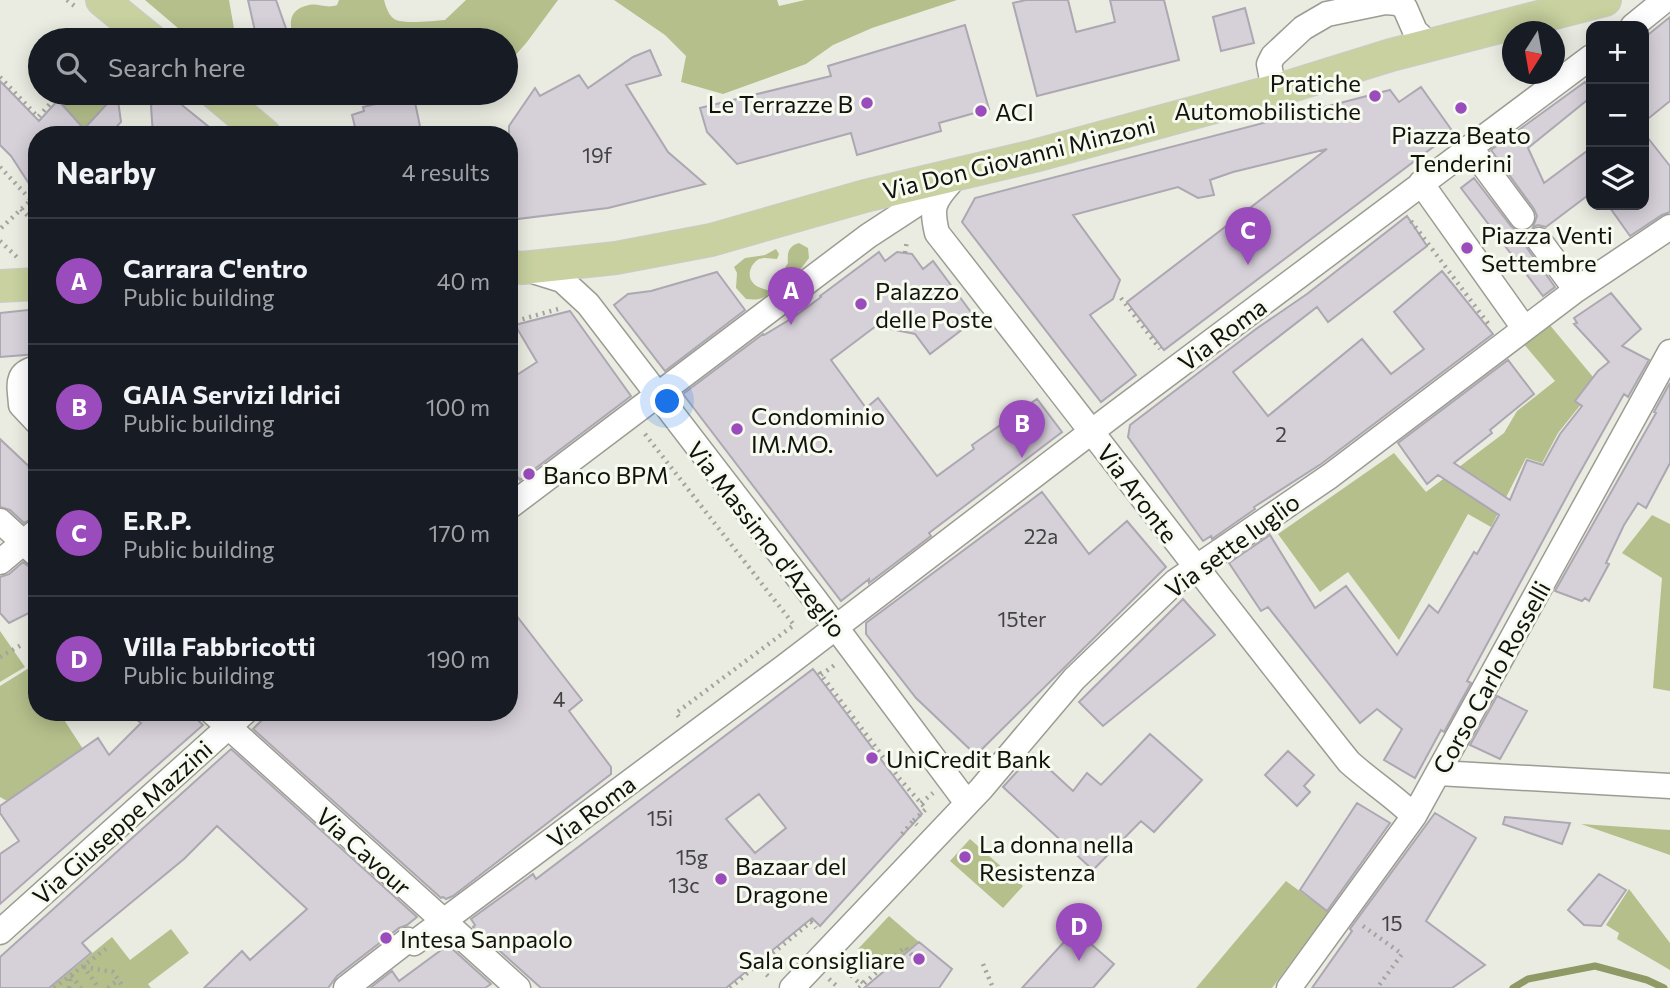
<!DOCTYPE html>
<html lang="en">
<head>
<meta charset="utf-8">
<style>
  body { margin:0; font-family:Commissioner,sans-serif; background:#20242c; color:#f1f3f6 }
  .controls { position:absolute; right:21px; top:21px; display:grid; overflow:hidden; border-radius:14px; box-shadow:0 4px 18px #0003 }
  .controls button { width:63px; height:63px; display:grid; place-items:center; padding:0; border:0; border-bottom:2px solid #363941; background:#171b24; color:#f1f3f6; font:35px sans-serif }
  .compass { position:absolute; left:1502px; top:21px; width:63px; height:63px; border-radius:50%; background:#171b24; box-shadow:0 4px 18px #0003; rotate:191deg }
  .you { position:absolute; left:668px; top:402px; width:24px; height:24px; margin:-18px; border:5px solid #fff; border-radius:50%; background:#1a73e8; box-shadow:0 0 0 10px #1a73e833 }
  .badge { display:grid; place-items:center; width:46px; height:46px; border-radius:50%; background:#9a4cbd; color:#fff; font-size:23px; font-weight:700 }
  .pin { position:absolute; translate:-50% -58px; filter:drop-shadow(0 2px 4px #0008) }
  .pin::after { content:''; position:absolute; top:37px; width:24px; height:21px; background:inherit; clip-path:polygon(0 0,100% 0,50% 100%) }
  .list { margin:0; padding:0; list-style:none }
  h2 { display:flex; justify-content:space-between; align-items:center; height:91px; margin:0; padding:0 28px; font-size:30px }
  h2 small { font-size:23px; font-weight:400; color:#9ea1a6 }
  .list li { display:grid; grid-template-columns:46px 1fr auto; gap:21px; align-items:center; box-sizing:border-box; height:126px; padding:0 28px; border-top:2px solid #363941 }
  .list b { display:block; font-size:26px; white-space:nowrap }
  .list p { margin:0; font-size:23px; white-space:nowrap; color:#9ea1a6 }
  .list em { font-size:23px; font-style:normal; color:#9ea1a6 }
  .icon { flex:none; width:38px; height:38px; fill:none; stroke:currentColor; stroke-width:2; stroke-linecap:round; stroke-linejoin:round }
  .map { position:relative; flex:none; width:1670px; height:988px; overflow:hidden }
  .search { position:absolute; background:#171b24; box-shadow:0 4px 18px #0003; left:28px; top:28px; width:490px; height:77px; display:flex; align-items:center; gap:18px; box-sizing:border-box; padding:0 24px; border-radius:38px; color:#9ea1a6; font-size:26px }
  .panel { position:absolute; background:#171b24; box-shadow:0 4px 18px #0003; left:28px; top:126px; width:490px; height:595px; border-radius:28px }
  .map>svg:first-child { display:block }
</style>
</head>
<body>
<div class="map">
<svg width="1670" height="988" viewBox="0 0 1670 988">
  <rect width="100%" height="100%" fill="#eaece2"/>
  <path fill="#b4bf8b" d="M145 0H229L236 40H192Z
    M339 0H384C386 7 389 17 396 20 407 24 433 21 445 20L466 0H558L527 42 506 66V40H295C288 25 288 9 309 5 319 3 326 9 337 5Z
    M614 0H777L779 6 805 0H957L872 28 833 45 806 64 723 94 681 82 686 56 665 35Z
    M66 93H106L112 99 113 128 60 135 47 114Z
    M799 243 808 248 809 258 800 270 783 277 781 274 788 263C787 254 788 246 799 243Z
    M776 249 779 254 777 259C771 259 765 257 759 259 750 264 746 277 754 284 758 288 765 289 770 291 765 300 756 300 746 299L736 288 737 273 734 267 745 258 765 255Z
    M1549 324 1598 383 1558 433 1542 463 1526 458 1491 527 1468 514 1399 640 1348 572 1320 592 1278 534 1394 453 1426 492 1504 433 1517 411 1555 381 1523 343Z
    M1652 515 1670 524V691L1653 688 1662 578 1622 553Z
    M0 631 25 667 0 682Z
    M37 663V712H59L83 749 7 801 0 797V686Z
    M1581 824 1670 830V855Z
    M970 839 1023 886 1003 908 950 861Z
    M1286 881 1328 912 1272 988H1196Z
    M1629 889 1670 943V970L1617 939 1619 933 1606 925Z
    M889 916 919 942 882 973 858 949Z
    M171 929 189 953 148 984 151 988H50L112 937 130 960Z"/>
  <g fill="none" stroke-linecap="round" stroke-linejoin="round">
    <path stroke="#8e9966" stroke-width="7" d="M1513 988 1528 979 1595 966 1647 980 1664 988"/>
  </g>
  <path fill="#d6d0d9" stroke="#ada7b1" stroke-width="2" fill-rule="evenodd" d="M248 0H276L290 40H257Z
    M1026 0H1068L1076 32 1115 22 1110 0H1164L1179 60 1037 96 1013 3Z
    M1245 8 1254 43 1221 51 1213 17Z
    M1670 17V101L1644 122V38Z
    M965 25 989 109 939 123 941 131 857 155 851 133 737 164 707 132 700 108 831 76 828 66Z
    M650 50 661 75 626 85 668 152 705 184 608 208 509 220V126L535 88 540 96 579 75 588 88 633 57Z
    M0 81 39 121 58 100 84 129 117 93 121 122 109 135H37V196L11 156 0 145Z
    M1585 82 1591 90V97L1528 148 1544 183 1591 148V193L1546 227 1538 225 1533 227 1537 216 1534 209 1491 150Z
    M1421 87 1453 132 1164 350 1127 302 1327 149 1233 172 1210 180 1214 195 1198 198 1178 187 1073 215 1120 280 1113 299 1090 315 1136 375 1101 402 962 222 975 198 1390 90 1399 102Z
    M159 93H167L219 135H153L151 106Z
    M413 93 421 131 406 135H357L352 115 364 111 363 107 389 101V98Z
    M1644 133 1670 166V212L1662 215 1630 236 1608 205H1644Z
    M1474 178 1511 226 1517 231 1529 230 1524 241 1527 248 1555 287 1543 296 1461 188Z
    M1407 216 1427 246 1328 322 1317 307 1233 372 1268 416 1362 339 1391 374 1424 349 1394 312 1442 271 1493 334 1321 464 1254 507 1255 509 1212 539 1211 536 1203 541 1128 437 1130 425 1256 329 1307 294Z
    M879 252 885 261 897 252 912 254 923 269 933 261 976 319 930 354 915 334 876 326 831 360 866 408 878 398 937 476 974 449 972 445 1037 399 1062 432 929 533 931 536 869 583V579L841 601 683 394 763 334 764 335 794 317 821 297 820 296Z
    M717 272 745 310 665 371 614 305 628 294 651 291Z
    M1611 293 1641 329 1622 346 1649 360 1628 397 1624 394 1574 483 1467 681 1471 683 1444 732 1441 730 1415 778 1384 760 1402 729 1377 709 1360 723 1268 607 1261 611 1229 563 1270 535 1315 608 1346 586 1397 655 1429 605 1438 613 1474 552 1477 554 1499 515 1438 475 1427 484 1398 443 1508 360 1534 394 1490 430 1492 433 1454 463 1510 500 1527 460 1543 465 1560 434 1582 406 1575 401 1598 371 1609 362 1574 324 1577 323 1574 318Z
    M37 309V354L0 357V313Z
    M570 311 631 396 520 480 509 465V380L537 362 515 325Z
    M1670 383V463L1646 508 1638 503 1624 525 1606 563 1609 564 1589 601 1585 598 1582 601 1555 591 1656 413 1654 412Z
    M0 439 37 474V516L24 523 10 510 0 507Z
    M1042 492 1089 554 1127 521 1166 567 976 755 916 698 866 634V623Z
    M23 562 37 573V609L9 623 0 613V577L9 574Z
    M1183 599 1215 635 1103 726 1079 702Z
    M509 606 582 700 569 711 611 767V774L453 896 446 899 443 897 441 898 253 729 270 712H509Z
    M813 669 922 814 820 926 812 918 726 988H541L473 927 475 925 471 919 533 874 536 879ZM759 794 786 828 755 853 726 819Z
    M1497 696 1527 711 1500 759 1470 745Z
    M127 712H189L203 725 0 904V854L19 841 0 813V806L98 738 109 755 141 723Z
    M1150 734 1202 780 1154 832 1141 821 1093 870 1003 787 1033 754 1073 791 1087 773 1101 785Z
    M231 749 417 917 407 925 399 928 337 976 328 988H204L242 951 250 960 307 909 217 826 184 859 82 943 91 953 49 988H0V957Z
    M1288 751 1314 775 1304 786 1310 792 1297 806 1265 775Z
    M1357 803 1390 823 1327 911 1300 890Z
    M1435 813 1476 838 1426 921 1485 965 1452 988H1312L1352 931 1350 929Z
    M1505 817 1570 823 1562 844 1503 824Z
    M1599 874 1626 890 1601 926 1584 925 1568 910Z
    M1075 930 1114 964 1093 988H1022Z
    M919 942 952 969 939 988H864Z
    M448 945 491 984 485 988H370L392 971 399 981Z"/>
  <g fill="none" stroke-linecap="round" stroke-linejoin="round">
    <g stroke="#9b9d93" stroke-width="27">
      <path id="minor" d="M1633 26 1665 0
        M1274 90 1269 64 1273 56 1303 28 1327 14 1385 2 1398 3 1405 8 1415 31 1431 46
        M1470 147 1522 217
        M950 183C933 202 931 208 937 233 1075 409 1210 587 1349 762 1370 781 1394 796 1414 816
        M1421 183 1524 328
        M1539 240 1576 290
        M530 270 562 280 588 304 814 598 967 803
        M37 368C14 373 20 386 21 405L37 422
        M509 507 868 236 946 185
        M0 521 37 555
        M0 562 37 531
        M212 712 518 988
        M1438 773 1670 786
        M0 932 245 712
        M346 988 408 940 414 943 784 667 1112 416 1591 57
        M792 988 981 789 1074 679 1175 582 1330 476 1576 290 1670 227
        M1289 988 1414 816 1670 352"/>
    </g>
    <g stroke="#cbcbca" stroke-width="34">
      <path id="major" d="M102 0 151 40
        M215 93 265 135
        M509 266 522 268 616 258 711 240 865 196 1034 156 1288 87 1391 55 1605 0
        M0 286 37 284"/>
    </g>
    <path stroke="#a3a59d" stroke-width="4.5" stroke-dasharray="2 5" stroke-linecap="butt" d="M67 0 77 8
      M0 77 38 117 60 93
      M0 167 31 200 0 229
      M21 209 37 225
      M1411 221 1490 326
      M0 241 19 259
      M905 253 907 240
      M1121 298 1160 349
      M509 323 558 309
      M645 434 794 625 676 713 679 717
      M0 657 23 644
      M819 672 899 778 926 809 913 821 917 825
      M821 675 836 664
      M921 803 933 793
      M902 834 913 821
      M1363 926 1402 954 1377 988
      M983 964 993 988
      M83 966 99 988
      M841 966 858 982 860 980 866 985
      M84 967 113 972 124 988
      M778 968 768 957 811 922 816 928
      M829 979 839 988
      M54 988 107 948
      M69 988 71 975 81 988
      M108 988 118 980
      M730 988 757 965 771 979
      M859 988 905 947 912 955"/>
    <use href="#minor" stroke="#fff" stroke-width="24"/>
    <use href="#major" stroke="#c8d19f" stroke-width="32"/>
  </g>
  <g fill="#9a4cbd" stroke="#f7faef" stroke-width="2.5">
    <circle cx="1375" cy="96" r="7"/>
    <circle cx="867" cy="103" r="7"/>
    <circle cx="1461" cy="108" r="7"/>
    <circle cx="981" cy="111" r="7"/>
    <circle cx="1467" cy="248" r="7"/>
    <circle cx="861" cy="304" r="7"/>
    <circle cx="737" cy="429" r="7"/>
    <circle cx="529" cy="474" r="7"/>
    <circle cx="872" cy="758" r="7"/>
    <circle cx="965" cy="857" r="7"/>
    <circle cx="721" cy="879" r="7"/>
    <circle cx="386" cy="938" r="7"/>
    <circle cx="919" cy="959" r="7"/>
  </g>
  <g text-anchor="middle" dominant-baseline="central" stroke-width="6" stroke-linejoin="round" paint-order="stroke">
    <g font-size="21" fill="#424241">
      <text x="597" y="154">19f</text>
      <text x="1281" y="433">2</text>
      <text x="1041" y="535">22a</text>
      <text x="1022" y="618">15ter</text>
      <text x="559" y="698">4</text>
      <text x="660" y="817">15i</text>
      <text x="692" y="856">15g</text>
      <text x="684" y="884">13c</text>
      <text x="1392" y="922">15</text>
    </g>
    <g font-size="24" fill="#11120e" stroke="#f7faef" text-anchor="start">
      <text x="1361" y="82" text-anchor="end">Pratiche<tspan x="1361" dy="28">Automobilistiche</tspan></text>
      <text x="853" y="103" text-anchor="end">Le Terrazze B</text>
      <text x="995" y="111">ACI</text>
      <text x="1461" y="134" text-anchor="middle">Piazza Beato<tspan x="1461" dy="28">Tenderini</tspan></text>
      <text x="1481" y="234">Piazza Venti<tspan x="1481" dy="28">Settembre</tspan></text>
      <text x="875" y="290">Palazzo<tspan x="875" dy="28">delle Poste</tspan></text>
      <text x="751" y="415">Condominio<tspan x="751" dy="28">IM.MO.</tspan></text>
      <text x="543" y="474">Banco BPM</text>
      <text x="886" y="758">UniCredit Bank</text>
      <text x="979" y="843">La donna nella<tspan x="979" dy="28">Resistenza</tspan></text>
      <text x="735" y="865">Bazaar del<tspan x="735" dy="28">Dragone</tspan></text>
      <text x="400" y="938">Intesa Sanpaolo</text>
      <text x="905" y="959" text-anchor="end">Sala consigliare</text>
    </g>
    <g font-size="24" fill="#11120e" stroke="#f7faef">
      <text transform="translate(1019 157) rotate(-14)">Via Don Giovanni Minzoni</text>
      <text transform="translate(1222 334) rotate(-37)">Via Roma</text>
      <text transform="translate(1138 493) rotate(53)">Via Aronte</text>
      <text transform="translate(767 539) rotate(52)">Via Massimo d'Azeglio</text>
      <text transform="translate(1232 545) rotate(-36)">Via sette luglio</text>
      <text transform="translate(1491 677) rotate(-61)">Corso Carlo Rosselli</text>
      <text transform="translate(591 811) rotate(-37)">Via Roma</text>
      <text transform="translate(122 822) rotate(-42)">Via Giuseppe Mazzini</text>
      <text transform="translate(364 851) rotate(42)">Via Cavour</text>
    </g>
  </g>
</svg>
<div class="controls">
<button>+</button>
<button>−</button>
<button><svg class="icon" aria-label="layers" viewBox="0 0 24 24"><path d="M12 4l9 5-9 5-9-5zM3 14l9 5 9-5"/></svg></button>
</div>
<svg class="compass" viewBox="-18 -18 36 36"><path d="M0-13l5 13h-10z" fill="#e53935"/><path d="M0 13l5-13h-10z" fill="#9ea1a6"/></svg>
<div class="you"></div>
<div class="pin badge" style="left:791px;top:325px">A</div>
<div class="pin badge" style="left:1022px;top:458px">B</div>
<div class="pin badge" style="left:1248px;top:265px">C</div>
<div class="pin badge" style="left:1079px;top:961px">D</div>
<div class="search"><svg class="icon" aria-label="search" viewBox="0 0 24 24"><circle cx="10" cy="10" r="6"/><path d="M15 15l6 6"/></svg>Search here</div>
<section class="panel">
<h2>Nearby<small>4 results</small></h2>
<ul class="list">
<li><span class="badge">A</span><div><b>Carrara C'entro</b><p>Public building</p></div><em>40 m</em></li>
<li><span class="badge">B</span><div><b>GAIA Servizi Idrici</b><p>Public building</p></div><em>100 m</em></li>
<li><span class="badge">C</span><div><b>E.R.P.</b><p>Public building</p></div><em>170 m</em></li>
<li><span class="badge">D</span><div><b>Villa Fabbricotti</b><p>Public building</p></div><em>190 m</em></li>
</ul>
</section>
</div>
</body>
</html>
